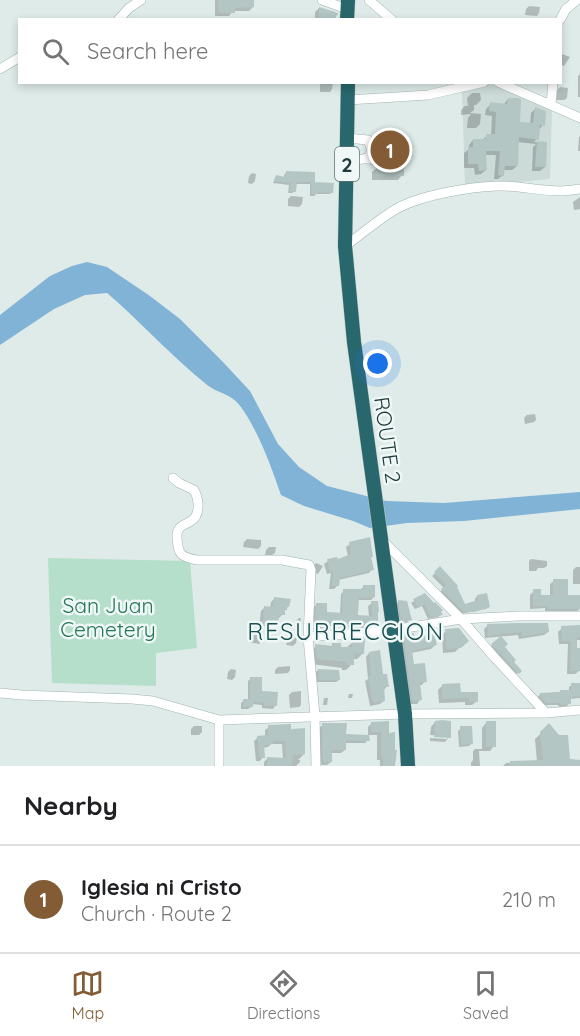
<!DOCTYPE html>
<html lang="en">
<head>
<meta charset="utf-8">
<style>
  body { margin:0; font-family:Quicksand,sans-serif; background:#f2f2f2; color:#202124 }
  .you { position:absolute; left:378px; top:364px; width:21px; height:21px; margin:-15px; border:4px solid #fff; border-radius:50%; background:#1a73e8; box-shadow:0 0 0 9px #1a73e833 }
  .badge { display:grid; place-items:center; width:39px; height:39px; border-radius:50%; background:#835c35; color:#fff; font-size:20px; font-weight:700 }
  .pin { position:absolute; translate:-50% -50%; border:3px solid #fff; box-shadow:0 2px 6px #0006 }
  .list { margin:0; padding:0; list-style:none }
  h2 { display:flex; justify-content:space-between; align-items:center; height:78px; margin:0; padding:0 24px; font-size:26px }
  h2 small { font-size:20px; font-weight:400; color:#757577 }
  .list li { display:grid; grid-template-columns:39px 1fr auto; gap:18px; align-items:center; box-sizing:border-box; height:108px; padding:0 24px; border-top:2px solid #e0e0e0 }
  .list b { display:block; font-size:22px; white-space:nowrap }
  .list p { margin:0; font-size:20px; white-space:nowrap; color:#757577 }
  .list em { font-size:20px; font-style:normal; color:#757577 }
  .icon { flex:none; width:33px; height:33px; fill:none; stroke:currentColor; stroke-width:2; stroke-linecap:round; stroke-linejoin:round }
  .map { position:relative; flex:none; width:580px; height:766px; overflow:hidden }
  .search { position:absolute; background:#fff; box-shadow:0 3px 9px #0003; left:18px; right:18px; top:18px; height:66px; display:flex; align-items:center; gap:15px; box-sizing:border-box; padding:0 21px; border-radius:0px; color:#757577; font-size:22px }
  .sheet { height:186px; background:#fff }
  nav { display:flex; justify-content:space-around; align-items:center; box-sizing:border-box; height:84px; border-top:2px solid #e0e0e0; background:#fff; font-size:16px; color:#757577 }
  nav a { display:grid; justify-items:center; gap:3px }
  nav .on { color:#835c35 }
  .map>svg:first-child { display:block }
</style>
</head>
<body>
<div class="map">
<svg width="580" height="766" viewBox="0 0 580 766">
  <rect width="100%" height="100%" fill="#deebe9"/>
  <path fill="#ccdbd8" d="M493 83 541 103 552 111 550 179 465 187 462 91Z"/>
  <path fill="#b5dfcb" d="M48 558 190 561 197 648 156 653V686L52 683Z"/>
  <path fill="#81b3d6" d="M87 262 107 267 150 296 180 319 222 361 250 391 278 444 299 467 327 486 386 501 444 503 580 492V509L464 521 407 523 370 528 353 521 304 506 281 495C271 466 260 435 243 410 232 392 219 395 206 384 171 356 141 322 107 293L85 295 54 309 0 345V315L50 276 72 266Z"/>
  <path fill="#0003" d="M215 0H253V7L249 11H233L229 16H215Z
    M529 6 540 7 539 13 537 16 525 15 526 9Z
    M319 8 337 15 335 17V20H315V12Z
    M562 54 570 57 564 66 560 64V56Z
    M580 74V97H578V76Z
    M320 82H333L332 89 330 92H320Z
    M560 87 568 88 567 98 564 100H556L557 90Z
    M472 93H480L481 100 476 105H474V110L470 113 481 114 480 124 476 128H467L468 118 471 114 461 115V110L465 106H468L467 98Z
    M508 99 519 123 530 124 531 113 535 109 543 125 538 131 537 139 534 142 546 143 545 167 540 171H532L533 147 536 144 517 142V166L512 170H503V175L498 179H494L496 155H485L486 170 481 174 475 175 474 168H464V153L469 149V145L473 140H482L487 136H491L492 116 485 115 486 109 491 104H504Z
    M580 136V151H578L579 137Z
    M377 168 402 175 398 180H372V172Z
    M287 172 313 182 311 184 332 185V192L330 194H316L314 196H310V184H296L295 191 292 193H288L289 185 273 183 276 176 284 178V175Z
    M252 173 256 174 255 181 252 184 248 183 249 176Z
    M291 196 303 197 302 204 299 207 288 206V199Z
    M580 197V209L574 210 573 202Z
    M535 414 536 420 534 422 525 424 524 418 527 415Z
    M247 539 261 540V546L258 549 243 547 244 542Z
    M350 544 369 558 372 569 369 573 338 580 337 586 334 589H329L331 573 327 574 324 564 328 561H337L348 557 346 547Z
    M269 547H276L275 553 272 555H265L266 550Z
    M531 559 547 561V566L544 568H538L536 571H529V561Z
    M316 563 323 566 318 574 315 573 313 566Z
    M576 567H580V584H573V570Z
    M440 569 465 606 475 602V599L477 596 489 607 486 609 460 614 440 592 444 588 432 576Z
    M554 581 566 597H580V608L577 612H545V608L530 609V595L534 591 540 597H550V584Z
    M363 587 374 597 371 600H357V616L369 617 368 606 372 603 377 624 373 627 346 629 347 628 325 626 321 630H313L314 607 317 604 325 613 340 614 341 594 344 591H359Z
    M425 594 441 615 438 617 428 619 422 606 415 609 411 603Z
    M275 598 288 607 283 611V614L279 618H277V624L273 627 259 626 261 611 265 607 270 608 271 602Z
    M399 601 410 620 407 622 399 624 396 604Z
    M299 618H301L300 625 295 628 296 621Z
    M487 626 548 632 544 635 519 639 518 635 485 638 484 629Z
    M580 626V640H576V649L580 650 579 671 575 674H567L568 644H559L558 632 562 628Z
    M446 631 462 645 455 652 443 653 442 635Z
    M252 634 263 636 262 641 259 644 249 642 250 637Z
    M290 637 297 638 296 643 293 646 286 645 287 640Z
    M404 637 435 645 431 649 411 653 413 666 425 681 422 685H419L420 700 417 704H409L400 640Z
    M353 642 363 653 357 659H352V664L346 670H342V668L311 664 310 652 316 646 330 648 332 645 339 648H346Z
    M492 645 503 647 512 662 520 671 515 675 490 647Z
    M369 653 387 686 384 690V701L380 704 370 706 365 681 368 679 366 657Z
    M290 666V670L288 673 275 674V670L278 667Z
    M231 669 236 670 235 677 232 680 227 679 228 672Z
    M318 670 339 680 336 682H317L316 672Z
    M251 678 261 692 275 706 273 709 262 708V705L251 704V707L248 709H241V703L244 700 248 701V681Z
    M580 684V698L569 699V703L567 706 559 707 558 705H543L538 699V697L540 694 569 691V687L572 685Z
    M442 686 459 693 477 701 472 705H465V702L439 703 438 690Z
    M301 691V705L299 707 290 708 289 695 292 692Z
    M349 694H353L352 698H348Z
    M324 698H328L327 705H323Z
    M435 722 449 737 445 742 430 741V738L447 739V736L430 735 431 727Z
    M372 723H387L394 766H380V760H377V735H368V727Z
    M486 723 494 746 490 751H479L480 766H471V763L473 760V751L475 749H482V728Z
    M323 725 345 735 368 740 365 743H345V750L341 753H331V762L327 765H320L319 728Z
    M194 726H202V732L199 735H191V729Z
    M549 726 568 761H580V766H489H503L506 763 537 762 535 739Z
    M269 727 290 731 304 754 298 760H300V762L296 766H264V762L268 758 283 759 282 744H271L268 747 263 748V757L260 761H256L254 741 257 738 265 737V730Z
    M461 728 472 743 469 746 459 747 458 731Z"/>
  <path fill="#b3c6c3" d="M218 0H254V7L235 8V13H219Z
    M319 7 338 13V15H336V20H319Z
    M508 98H517L521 99 520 122 533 123 535 107 546 111 545 126 540 125 539 140 519 137 518 166H505L504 176 498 175 500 151H486L487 170 479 171 478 164H468V147H473V139H486V134H495L496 112 489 111 490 102 507 104Z
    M537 141 547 142 546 167H535Z
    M376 166 398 168 404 166V176H376Z
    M286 171 315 172V182H297L296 192 289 191 291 183 274 181 276 175 285 177Z
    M312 182 334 183 333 193 318 192V194H311Z
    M370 537 373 557H371L374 570 340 578 339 586H332L333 571 330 572 327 559 337 557 338 559 351 554 349 542Z
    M440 566 458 586 457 587 465 604 478 600 477 595 487 593 490 607 474 612H464L441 589 446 585 434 572Z
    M553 579H568V595H580V609H548V606H533V589H541V595H553Z
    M363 585H375V597L359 598 358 615 372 616 371 601H378L379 612H378V624L349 627V625L326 623V627H315L316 603H327V612L342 613 343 589H363Z
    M425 593 434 603 435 602 443 610 441 612 443 615 430 617 425 604 418 608 413 599Z
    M274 597 291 599 289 607H287V610H285V615H279L278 624 263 623 264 606 273 607Z
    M398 600 407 601 412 620 401 622Z
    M519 623H548L549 632 522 637 521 632 488 636 487 624Z
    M580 625V637H577V648H580V671H570L571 641H562L561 626Z
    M459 628 469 641 461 648 447 649 445 629Z
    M414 633V637L434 633 437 645 412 651 414 664 425 663 427 682 420 683 422 700 412 701 403 635Z
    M501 636 508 644 505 647 516 660 514 662 522 671 519 674 491 644Z
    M365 639 364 654 354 653V665H347V662L317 659 315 644 332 646V643H341V647H352V640Z
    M380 650 383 674H387L389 687H384L385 701 373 703 368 676H371L369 652Z
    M318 669 339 670 340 680H319Z
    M250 677H262V691L278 692 277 706H264V702H253V707H243V699H250Z
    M460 683 461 692H478V702L469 701V698L442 699V684Z
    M571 683H580V696L571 697V704L561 705V703H546L540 696V693L560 692V690H571Z
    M442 720 451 721V738L434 737 435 721Z
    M389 721V733L395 732V750H397L395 766H383V757L380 756 381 751V732H371V722Z
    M486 721H496V747H486Z
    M322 723H347L346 734 369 735 370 741 346 740V750H332V762H323Z
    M549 723 559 735H568L570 759 580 760V766H510V761L543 760 540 732Z
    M291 724V729L305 728V754L293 755 292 766H267V757L286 758 285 741H273V744L264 745 265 758H260L257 736 268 735V725Z
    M460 726H472L473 744 461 745Z"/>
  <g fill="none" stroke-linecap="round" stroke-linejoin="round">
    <g stroke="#a1b3b2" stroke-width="10">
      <path id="minor" d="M322 0 347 9
        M369 0 392 20
        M118 20 129 8 141 0
        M560 20 566 9 577 0
        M0 69 20 57
        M498 82 580 118
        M348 100 428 95 484 82
        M551 105 553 82
        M367 159 398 161
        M347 160C362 160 378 161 368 140L347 138
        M345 246C361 235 381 217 398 208 422 195 469 187 497 186 524 185 553 195 580 189
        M173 478 179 483 194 490C199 499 201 515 191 521 187 524 181 525 179 529 176 533 177 534 177 538 178 555 181 557 197 560H282L309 565 311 570 308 637
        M381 539 461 619 495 658 546 713
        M0 693 21 695 132 699 153 701 219 720 405 714 546 713 580 710
        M219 720V766
        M316 766 315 716 308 637 393 630 461 619 519 616H580"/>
    </g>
    <g stroke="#c0c8c8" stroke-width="15">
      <path id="highway" d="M347 20 348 0
        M348 82 345 246 354 342 405 714 408 766"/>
    </g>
    <use href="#minor" stroke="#fff" stroke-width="9"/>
    <use href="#highway" stroke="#28676b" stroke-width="14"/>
  </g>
  <g text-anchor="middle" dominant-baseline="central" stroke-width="5" stroke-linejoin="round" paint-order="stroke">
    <rect fill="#eff8f6" stroke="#5d7474" stroke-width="1.5" x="335" y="147" width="24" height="34" rx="4.5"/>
    <g font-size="20" font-weight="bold" fill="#1e3c3c">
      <text x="347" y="164">2</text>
    </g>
    <g font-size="21" fill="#1e3c3c" stroke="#eff8f6">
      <text transform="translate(388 440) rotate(82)">ROUTE 2</text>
    </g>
    <g font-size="21" fill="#257659" stroke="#eff8f6">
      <text x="108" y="605">San Juan<tspan x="108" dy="24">Cemetery</tspan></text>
    </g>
    <g font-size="24" letter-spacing="1.5" fill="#194f50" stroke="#eff8f6">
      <text x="346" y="631">RESURRECCION</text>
    </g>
  </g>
</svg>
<div class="you"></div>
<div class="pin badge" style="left:390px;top:150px">1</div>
<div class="search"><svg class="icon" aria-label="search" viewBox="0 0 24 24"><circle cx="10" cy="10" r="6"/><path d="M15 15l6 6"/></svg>Search here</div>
</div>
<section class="sheet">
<h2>Nearby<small></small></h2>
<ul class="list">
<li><span class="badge">1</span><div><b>Iglesia ni Cristo</b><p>Church · Route 2</p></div><em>210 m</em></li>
</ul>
</section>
<nav>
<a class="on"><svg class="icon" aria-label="map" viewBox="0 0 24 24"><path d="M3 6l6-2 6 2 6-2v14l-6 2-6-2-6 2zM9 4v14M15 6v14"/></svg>Map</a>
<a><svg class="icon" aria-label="directions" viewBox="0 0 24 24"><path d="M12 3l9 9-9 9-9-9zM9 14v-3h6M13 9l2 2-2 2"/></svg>Directions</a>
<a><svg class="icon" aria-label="saved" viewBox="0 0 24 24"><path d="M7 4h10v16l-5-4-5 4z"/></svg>Saved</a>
</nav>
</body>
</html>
